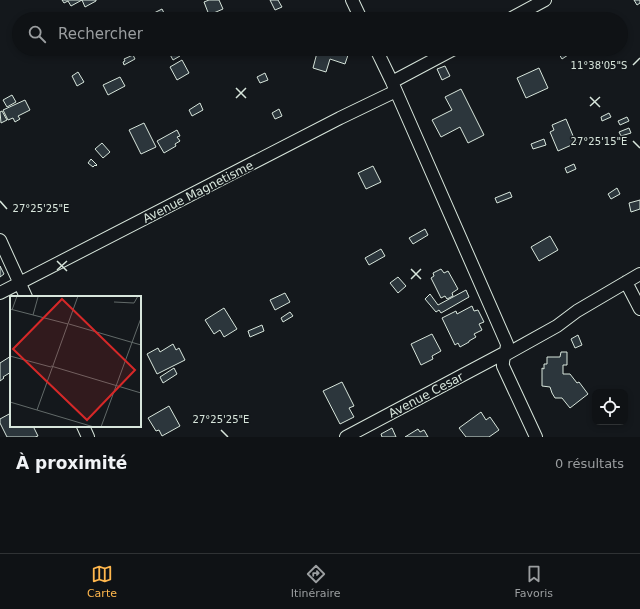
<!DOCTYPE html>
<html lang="fr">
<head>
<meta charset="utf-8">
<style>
  body { margin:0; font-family:"DejaVu Sans",sans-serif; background:#1d2022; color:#f1f3f6 }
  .controls { position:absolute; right:12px; bottom:12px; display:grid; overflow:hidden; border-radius:8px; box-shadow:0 2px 6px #0003 }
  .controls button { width:36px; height:36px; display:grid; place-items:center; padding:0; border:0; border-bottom:1px solid #2f3234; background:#0f1215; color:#f1f3f6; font:20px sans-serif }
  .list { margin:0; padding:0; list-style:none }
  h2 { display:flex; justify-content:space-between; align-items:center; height:52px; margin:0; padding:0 16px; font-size:17px }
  h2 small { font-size:13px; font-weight:400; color:#9b9ea0 }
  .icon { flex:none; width:22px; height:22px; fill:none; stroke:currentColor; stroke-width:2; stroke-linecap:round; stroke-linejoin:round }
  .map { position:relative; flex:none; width:640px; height:437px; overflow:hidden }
  .search { position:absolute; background:#0f1215; box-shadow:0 2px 6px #0003; left:12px; right:12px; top:12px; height:44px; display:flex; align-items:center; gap:10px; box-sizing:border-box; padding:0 14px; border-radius:22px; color:#9b9ea0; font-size:15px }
  .sheet { height:116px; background:#0f1215 }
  nav { display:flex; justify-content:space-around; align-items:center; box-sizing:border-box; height:56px; border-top:1px solid #2f3234; background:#0f1215; font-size:11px; color:#9b9ea0 }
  nav a { display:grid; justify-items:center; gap:2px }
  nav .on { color:#ffb74d }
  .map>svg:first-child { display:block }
</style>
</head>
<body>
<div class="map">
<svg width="640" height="437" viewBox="0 0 640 437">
  <rect width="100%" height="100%" fill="#14181c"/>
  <path fill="#2c363c" stroke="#d8e6dc" d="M62 0H96V1L85 7 82 0 71 6 68 1 64 3Z
    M209 0H219L223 9 209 15 204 2Z
    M270 0H278L282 7 275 10Z
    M634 0H640V3L637 5Z
    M162 9 166 17 175 13 178 19H157L154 13Z
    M579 13 583 19H569Z
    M230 15 232 19H222Z
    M167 49H176L180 56 173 60Z
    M318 49H350L345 64 330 59 326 72 313 68Z
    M556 49H577L562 59Z
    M133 55 135 59 124 65 123 62 125 61 124 59Z
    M182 60 189 73 177 80 170 67Z
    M445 66 450 76 442 80 437 69Z
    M539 68 548 88 526 98 517 78Z
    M78 72 84 82 77 86 72 76Z
    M265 73 268 80 260 83 257 77Z
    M120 77 125 86 108 95 103 85Z
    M461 89 484 135 468 143 460 127 441 137 432 120 452 110 445 97Z
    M12 95 16 102 7 107 3 100Z
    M25 100 30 110 18 116 20 119 15 122 13 118 8 120 3 110Z
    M200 103 203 110 192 116 189 110Z
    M279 109 282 116 275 119 272 113Z
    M2 111 7 120 1 123 0 112Z
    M609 113 611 117 602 121 601 117Z
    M627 117 629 121 620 125 618 121Z
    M566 119 576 143 558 151 550 132 554 130 552 125Z
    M144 123 156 147 141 154 129 130Z
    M629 128 631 133 621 136 619 132Z
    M177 130 180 136 177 137 180 141 175 144 176 146 164 153 157 141Z
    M544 139 546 145 533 149 531 144Z
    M102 143 110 152 103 158 95 149Z
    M91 159 97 165 96 166 95 165 93 167 88 163Z
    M574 164 576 169 567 173 565 168Z
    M373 166 381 182 366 189 358 173Z
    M617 188 620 194 611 199 608 194Z
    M510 192 512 197 497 203 495 198Z
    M640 200V209L631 212 629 203Z
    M425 229 428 235 413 244 409 238Z
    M550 236 558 250 539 261 531 247Z
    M381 249 385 256 369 265 365 258Z
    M0 266 4 274 0 277Z
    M441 269 444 273 448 271 458 289 452 293 453 296 447 299 445 296 441 298 431 278 434 276 433 273Z
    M398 277 406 286 398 293 390 283Z
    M466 290 469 297 441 313 439 310 436 312 425 299 430 294 438 305Z
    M285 293 290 302 275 310 270 300Z
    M472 306 474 311 478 310 484 322 479 324 482 330 474 334 476 337 469 341V342L460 347 458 343 455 345 442 318 456 311 457 314Z
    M224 308 237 329 224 337 220 330 214 334 205 320Z
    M290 312 293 316 283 322 281 318Z
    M262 325 264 331 250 337 248 331Z
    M432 334 441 351 432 356 433 359 421 365 411 344Z
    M578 335 582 345 575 348 571 339Z
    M173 344 176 350 179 348 185 360 157 374 147 354 158 348 160 352Z
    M561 352H567V365H563V374H570L577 383 579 382 588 394 570 408 562 398H555L552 393 550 387 542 386V368L544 369V364H547V357H560Z
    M11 356V372L3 377 4 378 0 381V363Z
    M174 368 177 374 163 383 160 377Z
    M342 382 354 406 349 408 354 417 340 424 323 391Z
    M169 406 180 426 162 436 159 430 156 431 148 418Z
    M481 412 486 420 490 417 499 430 489 437H466L459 428Z
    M11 413V426H33L38 436 35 437H7L0 423V419Z
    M392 428 396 437H382L381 434Z
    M418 429 420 432 424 430 428 437H405Z"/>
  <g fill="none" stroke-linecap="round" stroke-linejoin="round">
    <g stroke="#d8e6dc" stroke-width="14">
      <path id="minor" d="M352 0 361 19
        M510 19 545 0
        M376 49 392 82 507 344C507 352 502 358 503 366L536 437
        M392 82 454 49
        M0 240 26 297
        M626 282 640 309
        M0 293 340 118 396 91
        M505 355 557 326 577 311 640 274
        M83 426 88 437
        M346 437 506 352"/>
    </g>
    <use href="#minor" stroke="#14181c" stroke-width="12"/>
  </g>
  <path fill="none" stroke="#d8e6dc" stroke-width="1.5" d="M633 65 640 58M236 88 246 98M590 97 600 107M236 98 246 88M590 106 600 97M633 141 640 148M0 201 7 209M57 261 67 271M411 269 421 279M57 270 67 261M411 279 421 269M221 430 228 437"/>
  <g text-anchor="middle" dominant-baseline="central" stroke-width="3" stroke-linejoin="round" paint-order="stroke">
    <g font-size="12" fill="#d8e6dc" stroke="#14181c">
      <text transform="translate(198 192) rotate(-27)">Avenue Magnetisme</text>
      <text transform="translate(426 395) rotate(-28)">Avenue Cesar</text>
    </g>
  </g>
  <g transform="translate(10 296)">
    <rect width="131" height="131" fill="#14181c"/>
    <path fill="none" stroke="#626a69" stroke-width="1" d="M104 6 124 7 128 0M0 13 58 28M2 14 7 0M23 19 28 1M59 28 131 49M0 60 41 71M41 70 131 97M0 106 84 131M27 114 68 0M91 131 131 22"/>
    <path fill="#d62828" fill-opacity="0.15" stroke="#d62828" stroke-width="2" d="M52 3 125 74 77 124 3 53Z"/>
    <rect width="131" height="131" fill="none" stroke="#d8e6dc" stroke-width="2"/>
  </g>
  <g font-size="10" text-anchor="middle" fill="#d8e6dc" stroke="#14181c" stroke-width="3" stroke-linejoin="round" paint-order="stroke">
    <text x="599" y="69">11°38'05"S</text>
    <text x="599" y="145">27°25'15"E</text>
    <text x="41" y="212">27°25'25"E</text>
    <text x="221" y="423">27°25'25"E</text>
  </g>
</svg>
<div class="controls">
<button><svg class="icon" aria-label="locate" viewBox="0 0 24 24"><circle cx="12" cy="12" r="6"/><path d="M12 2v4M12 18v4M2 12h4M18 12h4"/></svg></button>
</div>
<div class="search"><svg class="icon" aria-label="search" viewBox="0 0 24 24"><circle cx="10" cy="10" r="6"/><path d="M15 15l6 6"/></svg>Rechercher</div>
</div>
<section class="sheet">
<h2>À proximité<small>0 résultats</small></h2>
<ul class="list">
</ul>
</section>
<nav>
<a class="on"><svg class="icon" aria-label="map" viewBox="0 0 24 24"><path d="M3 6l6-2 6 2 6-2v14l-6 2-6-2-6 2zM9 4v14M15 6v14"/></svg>Carte</a>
<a><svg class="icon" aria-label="directions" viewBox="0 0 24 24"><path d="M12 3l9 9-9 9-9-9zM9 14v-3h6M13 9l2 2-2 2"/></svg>Itinéraire</a>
<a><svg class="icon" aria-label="saved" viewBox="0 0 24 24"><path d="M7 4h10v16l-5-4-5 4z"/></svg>Favoris</a>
</nav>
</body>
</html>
